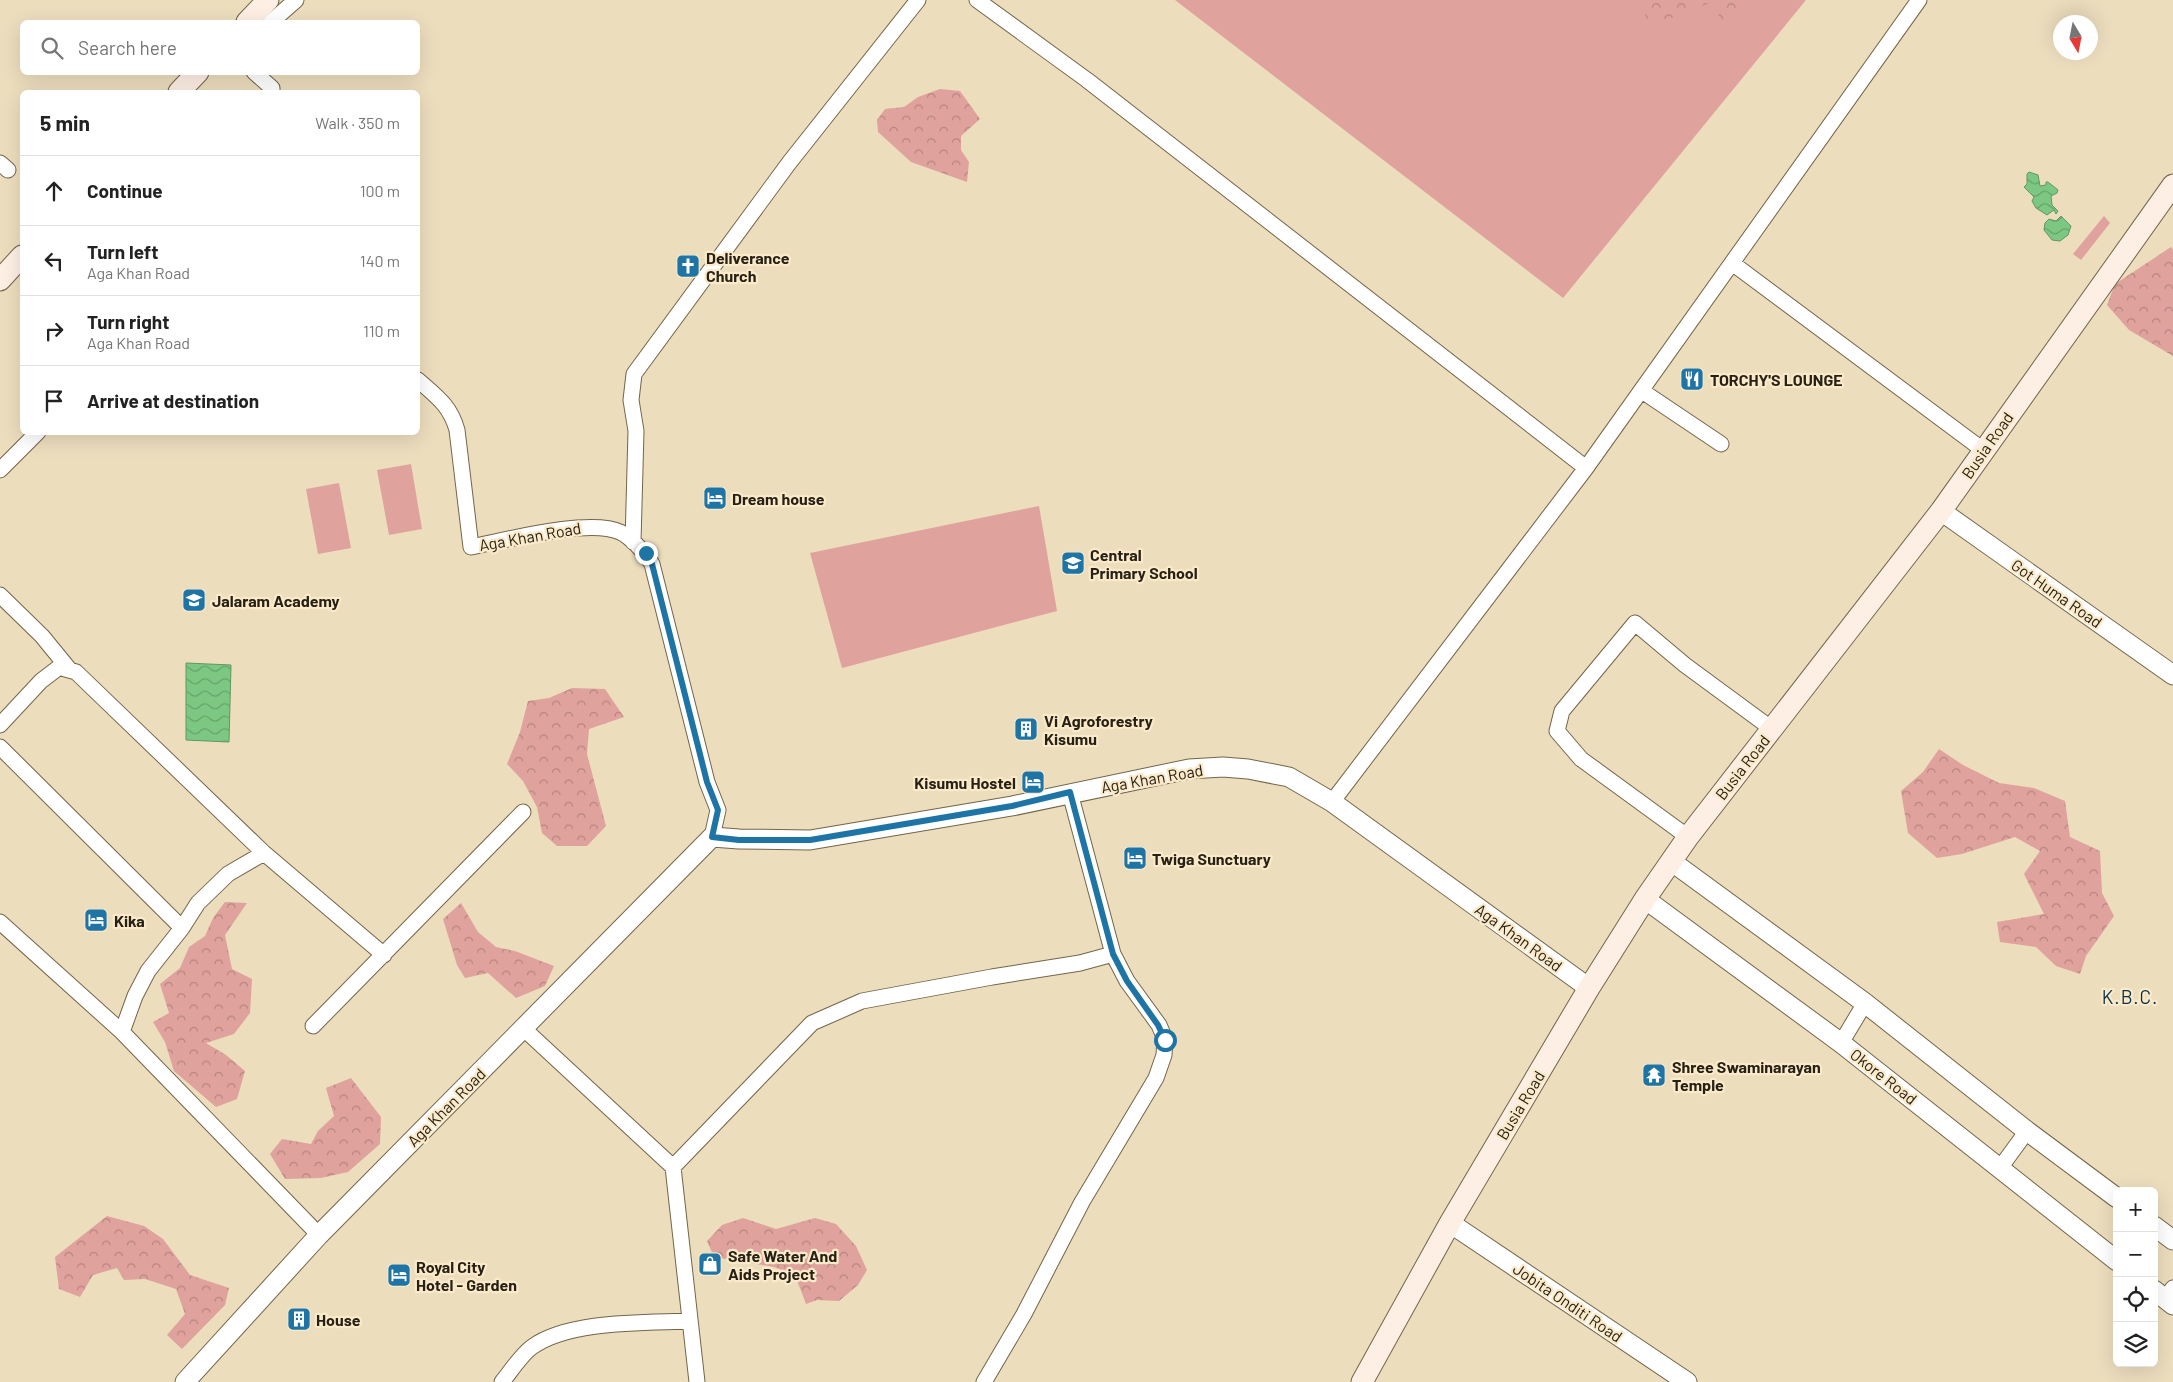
<!DOCTYPE html>
<html lang="en">
<head>
<meta charset="utf-8">
<style>
  body { margin:0; font-family:Barlow,sans-serif; background:#f2f2f2; color:#222 }
  .controls { position:absolute; right:15px; bottom:15px; display:grid; overflow:hidden; border-radius:8px; box-shadow:0 5px 20px #0002 }
  .controls button { width:45px; height:45px; display:grid; place-items:center; padding:0; border:0; border-bottom:1px solid #e0e0e0; background:#fff; color:#222; font:25px sans-serif }
  .compass { position:absolute; left:2053px; top:15px; width:45px; height:45px; border-radius:50%; background:#fff; box-shadow:0 5px 20px #0002; rotate:170deg }
  .stop { position:absolute; width:15px; height:15px; margin:-11px; border:4px solid #1e75a5; border-radius:50%; background:#fff }
  .stop.end { background:#1e75a5; border-color:#fff; box-shadow:0 1px 5px #0008 }
  .list { margin:0; padding:0; list-style:none }
  h2 { display:flex; justify-content:space-between; align-items:center; height:65px; margin:0; padding:0 20px; font-size:21px }
  h2 small { font-size:16px; font-weight:400; color:#767676 }
  .list li { display:grid; grid-template-columns:32px 1fr auto; gap:15px; align-items:center; box-sizing:border-box; height:70px; padding:0 20px; border-top:1px solid #e0e0e0 }
  .list b { display:block; font-size:19px; white-space:nowrap }
  .list p { margin:0; font-size:16px; white-space:nowrap; color:#767676 }
  .list em { font-size:16px; font-style:normal; color:#767676 }
  .icon { flex:none; width:28px; height:28px; fill:none; stroke:currentColor; stroke-width:2; stroke-linecap:round; stroke-linejoin:round }
  .map { position:relative; flex:none; width:2173px; height:1382px; overflow:hidden }
  .search { position:absolute; background:#fff; box-shadow:0 5px 20px #0002; left:20px; top:20px; width:400px; height:55px; display:flex; align-items:center; gap:12px; box-sizing:border-box; padding:0 18px; border-radius:8px; color:#767676; font-size:19px }
  .panel { position:absolute; background:#fff; box-shadow:0 5px 20px #0002; left:20px; top:90px; width:400px; height:345px; border-radius:8px }
  .map>svg:first-child { display:block }
</style>
</head>
<body>
<div class="map">
<svg width="2173" height="1382" viewBox="0 0 2173 1382">
  <defs>
    <pattern id="forest-crowns" width="20" height="18" patternUnits="userSpaceOnUse" patternTransform="scale(1.25)"><rect width="20" height="18" fill="#e0a29d"/><path d="M2 6a3 3 0 1 1 6 0M12 15a3 3 0 1 1 6 0" fill="none" stroke="#b6847f"/></pattern>
    <pattern id="water-waves" width="16" height="10" patternUnits="userSpaceOnUse" patternTransform="scale(1.25)"><rect width="16" height="10" fill="#7cc883"/><path d="M0 5q4-4 8 0t8 0" fill="none" stroke="#66a26a"/></pattern>
  </defs>
  <rect width="100%" height="100%" fill="#ecddbd"/>
  <path fill="#e0a29d" d="M1175 0H1806L1563 298Z
    M2104 216 2110 223 2081 260 2073 254Z
    M411 464 422 529 389 535 377 470Z
    M339 483 351 548 318 554 306 489Z
    M1039 506 1057 611 842 668 810 553Z"/>
  <path fill="url(#forest-crowns)" d="M1639 0H1739L1738 16 1722 22 1712 2 1651 26 1640 6Z
    M940 89 960 91 980 119 961 136V150L969 162 967 182 911 162 878 132 877 120 885 109 904 107 918 97Z
    M2171 247 2173 250V356L2129 330 2107 305 2115 284Z
    M572 688 605 689 624 717 589 729 587 754 606 826 587 846H557L542 833 537 807 523 781 507 764 520 732 528 701 549 698Z
    M1939 749 1963 765 1999 783 2034 788 2065 801 2070 837 2100 851 2102 893 2114 916 2086 956 2080 974 2056 966 2036 947 2000 942 1997 922 2044 914 2024 874 2040 851 2015 837 1962 854 1937 858 1908 833 1901 791 1923 772Z
    M225 902 247 903 225 935 232 969 252 979 250 1013 234 1034 206 1043 226 1055 245 1071 237 1099 216 1107 174 1071 165 1042 153 1022 169 1013 160 984 180 968 189 947 205 936 213 918Z
    M461 903 478 932 496 947 515 951 554 966 545 986 516 998 488 973 465 978 457 965 443 919Z
    M351 1078 381 1117 380 1144 348 1172 321 1178 285 1179 270 1154 282 1139 311 1144 318 1131 334 1116 326 1088Z
    M107 1216 144 1226 163 1239 190 1275 229 1288 225 1305 182 1349 167 1335 185 1314 176 1289 145 1279 124 1280 117 1268 93 1275 80 1297 59 1289 55 1257Z
    M743 1218 776 1229 815 1218 836 1224 856 1246 867 1270 858 1285 839 1301 817 1300 806 1304 795 1275 774 1267 714 1257 707 1241 722 1225Z"/>
  <path fill="url(#water-waves)" stroke="#629662" d="M2029 172 2038 175 2040 186 2046 185V182H2048L2058 190 2057 193 2051 196 2052 205 2058 211 2056 214 2054 210 2047 215 2036 208 2032 201 2034 197 2024 187 2027 184V174Z
    M2061 216 2071 226 2068 235 2060 241 2052 240 2044 230 2045 223 2049 219 2056 221Z
    M186 663 231 665 229 742 186 740Z"/>
  <g fill="none" stroke-linecap="round" stroke-linejoin="round">
    <g stroke="#736549" stroke-width="17">
      <path id="minor" d="M977 0 1087 80 1586 468
        M271 22 296 0
        M254 72 272 88V92
        M0 163 8 170
        M1732 263 1983 450
        M418 380C436 396 450 405 457 430L471 547C506 540 590 518 620 532 631 537 646 554 652 564L707 782 718 810 712 837
        M1642 391 1721 444
        M0 470 38 432
        M633 542 636 431 631 400 634 374 789 163 918 0
        M0 595 42 636 69 669
        M0 725 41 681 58 668H62L76 672 264 853 384 955
        M0 747 182 928
        M1332 802 1586 468 1919 0
        M1688 837 1581 759 1557 731 1562 711 1635 623 1685 665 1772 729
        M0 922 122 1032 319 1235
        M313 1026 523 812
        M523 1028 673 1167
        M122 1032 135 996 148 971 182 928 198 903 228 874 264 853
        M1841 1043 1865 1003
        M2000 1168 2027 1131
        M2165 1299 2173 1288
        M502 1382C511 1371 521 1355 532 1347 569 1320 645 1323 690 1321
        M697 1382 673 1167 812 1023 862 1001 992 977 1080 963 1113 954 1070 793
        M984 1382 1024 1314 1082 1202 1156 1078 1164 1055 1165 1039 1159 1025 1127 981 1113 954"/>
    </g>
    <g stroke="#736549" stroke-width="21">
      <path id="tertiary" d="M1941 511 2173 675
        M1671 861 1865 1003 2027 1131 2117 1198
        M1645 899 1841 1043 2117 1261
        M1450 1223 1687 1382
        M2154 1226 2173 1240
        M2154 1290 2173 1305
        M185 1382 319 1235 712 837 739 839 810 840 1012 806 1189 769 1223 767 1248 769 1289 777 1332 802 1589 988"/>
    </g>
    <g stroke="#736549" stroke-width="23">
      <path id="secondary" d="M247 22 268 0
        M179 92 198 72
        M0 280 22 256
        M1362 1382 1450 1223 1589 988 1645 899 1688 837 1941 511 2173 185"/>
    </g>
    <use href="#minor" stroke="#fff" stroke-width="15"/>
    <use href="#tertiary" stroke="#fff" stroke-width="19"/>
    <use href="#secondary" stroke="#feefe4" stroke-width="21"/>
  </g>
  <g fill="none" stroke-linecap="round" stroke-linejoin="round">
    <path stroke="#1e75a5" stroke-width="6" d="M646 553 652 564 707 782 718 810 712 837 739 840H810L1012 806 1070 792 1113 954 1127 981 1158 1025 1165 1040"/>
  </g>
  <defs>
    <g id="church-square" transform="scale(1.25)"><rect x="-9" y="-9" width="18" height="18" rx="4" fill="#1e75a5" stroke="#faeaca"/><path d="M-1.2-6h2.4v3.5h3.3v2.4h-3.3V6h-2.4V-.1h-3.3v-2.4h3.3Z" fill="#fff"/></g>
    <g id="restaurant-square" transform="scale(1.25)"><rect x="-9" y="-9" width="18" height="18" rx="4" fill="#1e75a5" stroke="#faeaca"/><path d="M-5-6h1v4h1v-4h1v4h1v-4h1v5L-1.5 .5V6h-2V.5L-5-1ZM5-6V6H3V1.5H1.5Q1.5-4 5-6Z" fill="#fff"/></g>
    <g id="hotel-square" transform="scale(1.25)"><rect x="-9" y="-9" width="18" height="18" rx="4" fill="#1e75a5" stroke="#faeaca"/><path d="M-6-4.5h1.5V1H6V5H4.5V3h-9V5H-6ZM-4 0a1.8 1.8 0 1 1 3.6 0ZM.5 0V-2.5h3Q6-2.5 6 0Z" fill="#fff"/></g>
    <g id="school-square" transform="scale(1.25)"><rect x="-9" y="-9" width="18" height="18" rx="4" fill="#1e75a5" stroke="#faeaca"/><path d="M0-5L7-2L0 1L-7-2ZM-4 1L0 2.5L4 1V4Q0 6-4 4Z" fill="#fff"/></g>
    <g id="building-square" transform="scale(1.25)"><rect x="-9" y="-9" width="18" height="18" rx="4" fill="#1e75a5" stroke="#faeaca"/><path d="M-4-6H4V6H1V3H-1V6H-4ZM-2.5-4.3h1.7v1.8h-1.7ZM.8-4.3h1.7v1.8H.8ZM-2.5-1h1.7V.8h-1.7ZM.8-1h1.7V.8H.8Z" fill="#fff"/></g>
    <g id="temple-square" transform="scale(1.25)"><rect x="-9" y="-9" width="18" height="18" rx="4" fill="#1e75a5" stroke="#faeaca"/><path d="M0-6L5-2H3V0L6.5 2.5H4V6H1.5V3h-3V6H-4V2.5H-6.5L-3 0V-2H-5Z" fill="#fff"/></g>
    <g id="shop-square" transform="scale(1.25)"><rect x="-9" y="-9" width="18" height="18" rx="4" fill="#1e75a5" stroke="#faeaca"/><path d="M-5-2.5h2.3a2.7 3.5 0 0 1 5.4 0H5L5.5 6h-11ZM-1.5-2.5h3a1.5 2.3 0 0 0-3 0Z" fill="#fff"/></g>
  </defs>
  <g fill-rule="evenodd">
    <use href="#church-square" x="688" y="266"/>
    <use href="#restaurant-square" x="1692" y="379"/>
    <use href="#hotel-square" x="715" y="498"/>
    <use href="#school-square" x="1073" y="563"/>
    <use href="#school-square" x="194" y="600"/>
    <use href="#building-square" x="1026" y="729"/>
    <use href="#hotel-square" x="1033" y="782"/>
    <use href="#hotel-square" x="1135" y="858"/>
    <use href="#hotel-square" x="96" y="920"/>
    <use href="#temple-square" x="1654" y="1075"/>
    <use href="#shop-square" x="710" y="1264"/>
    <use href="#hotel-square" x="399" y="1275"/>
    <use href="#building-square" x="299" y="1319"/>
  </g>
  <g text-anchor="middle" dominant-baseline="central" stroke-width="4.5" stroke-linejoin="round" paint-order="stroke">
    <g font-size="16" font-weight="bold" fill="#272115" stroke="#faeaca" text-anchor="start">
      <text x="706" y="257">Deliverance<tspan x="706" dy="18">Church</tspan></text>
      <text x="1710" y="379">TORCHY'S LOUNGE</text>
      <text x="732" y="498">Dream house</text>
      <text x="1090" y="554">Central<tspan x="1090" dy="18">Primary School</tspan></text>
      <text x="212" y="600">Jalaram Academy</text>
      <text x="1044" y="720">Vi Agroforestry<tspan x="1044" dy="18">Kisumu</tspan></text>
      <text x="1016" y="782" text-anchor="end">Kisumu Hostel</text>
      <text x="1152" y="858">Twiga Sunctuary</text>
      <text x="114" y="920">Kika</text>
      <text x="1672" y="1066">Shree Swaminarayan<tspan x="1672" dy="18">Temple</tspan></text>
      <text x="728" y="1255">Safe Water And<tspan x="728" dy="18">Aids Project</tspan></text>
      <text x="416" y="1266">Royal City<tspan x="416" dy="18">Hotel - Garden</tspan></text>
      <text x="316" y="1319">House</text>
    </g>
    <g font-size="16" fill="#272115" stroke="#faeaca">
      <text transform="translate(1987 445) rotate(-55)">Busia Road</text>
      <text transform="translate(530 536) rotate(-10)">Aga Khan Road</text>
      <text transform="translate(2057 593) rotate(35)">Got Huma Road</text>
      <text transform="translate(1742 767) rotate(-52)">Busia Road</text>
      <text transform="translate(1152 778) rotate(-10)">Aga Khan Road</text>
      <text transform="translate(1519 937) rotate(36)">Aga Khan Road</text>
      <text transform="translate(1884 1076) rotate(38)">Okore Road</text>
      <text transform="translate(1520 1105) rotate(-59)">Busia Road</text>
      <text transform="translate(446 1107) rotate(-45)">Aga Khan Road</text>
      <text transform="translate(1568 1302) rotate(34)">Jobita Onditi Road</text>
    </g>
    <g font-size="19" letter-spacing="1" fill="#093249" stroke="#faeaca">
      <text x="2130" y="996">K.B.C.</text>
    </g>
  </g>
</svg>
<div class="controls">
<button>+</button>
<button>−</button>
<button><svg class="icon" aria-label="locate" viewBox="0 0 24 24"><circle cx="12" cy="12" r="6"/><path d="M12 2v4M12 18v4M2 12h4M18 12h4"/></svg></button>
<button><svg class="icon" aria-label="layers" viewBox="0 0 24 24"><path d="M12 4l9 5-9 5-9-5zM3 14l9 5 9-5"/></svg></button>
</div>
<svg class="compass" viewBox="-18 -18 36 36"><path d="M0-13l5 13h-10z" fill="#e53935"/><path d="M0 13l5-13h-10z" fill="#767676"/></svg>
<div class="stop" style="left:1165px;top:1040px"></div>
<div class="stop end" style="left:646px;top:553px"></div>
<div class="search"><svg class="icon" aria-label="search" viewBox="0 0 24 24"><circle cx="10" cy="10" r="6"/><path d="M15 15l6 6"/></svg>Search here</div>
<section class="panel">
<h2>5 min<small>Walk · 350 m</small></h2>
<ul class="list">
<li><svg class="icon" aria-label="ahead" viewBox="0 0 24 24"><path d="M12 20V5M6 11l6-6 6 6"/></svg><div><b>Continue</b></div><em>100 m</em></li>
<li><svg class="icon" aria-label="left" viewBox="0 0 24 24"><path d="M17 20v-9H6M10 6l-5 5 5 5"/></svg><div><b>Turn left</b><p>Aga Khan Road</p></div><em>140 m</em></li>
<li><svg class="icon" aria-label="right" viewBox="0 0 24 24"><path d="M7 20v-9h11M14 6l5 5-5 5"/></svg><div><b>Turn right</b><p>Aga Khan Road</p></div><em>110 m</em></li>
<li><svg class="icon" aria-label="arrive" viewBox="0 0 24 24"><path d="M6 21V4h12l-3 4 3 4H6"/></svg><div><b>Arrive at destination</b></div></li>
</ul>
</section>
</div>
</body>
</html>
